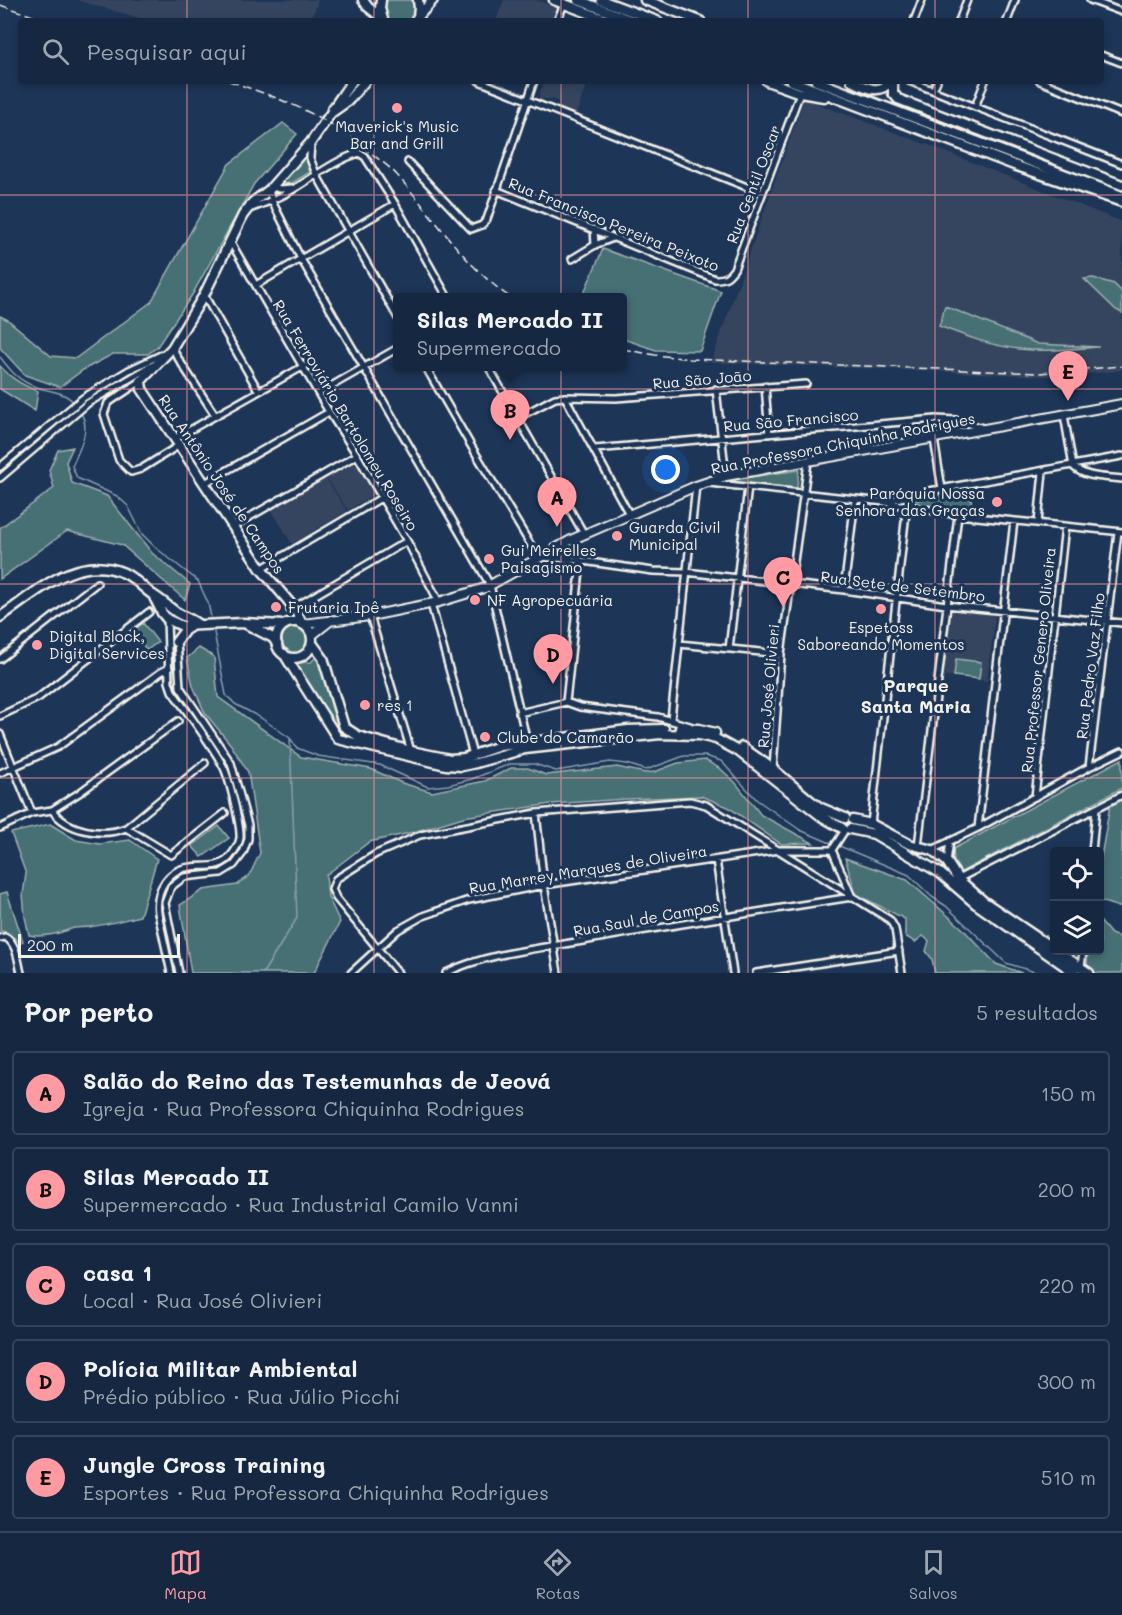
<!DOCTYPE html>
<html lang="pt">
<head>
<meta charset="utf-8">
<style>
  body { margin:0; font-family:Mali,sans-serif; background:#23344c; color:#f1f3f6 }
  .controls { position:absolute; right:18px; bottom:18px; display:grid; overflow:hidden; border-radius:6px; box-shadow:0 3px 9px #0003 }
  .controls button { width:54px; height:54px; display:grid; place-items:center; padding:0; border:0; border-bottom:2px solid #35445a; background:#162841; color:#f1f3f6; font:30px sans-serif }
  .scale { position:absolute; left:18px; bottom:15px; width:162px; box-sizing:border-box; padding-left:6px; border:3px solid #f4f1e8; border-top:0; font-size:16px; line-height:21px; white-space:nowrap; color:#f4f1e8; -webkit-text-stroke:4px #1d3557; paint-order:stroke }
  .you { position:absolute; left:666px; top:470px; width:21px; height:21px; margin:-15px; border:4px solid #fff; border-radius:50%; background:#1a73e8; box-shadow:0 0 0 9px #1a73e833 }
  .badge { display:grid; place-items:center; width:39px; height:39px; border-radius:50%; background:#ff9aa2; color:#111; font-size:20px; font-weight:700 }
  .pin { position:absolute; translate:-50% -50px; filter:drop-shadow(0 2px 3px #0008) }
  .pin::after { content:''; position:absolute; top:32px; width:21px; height:18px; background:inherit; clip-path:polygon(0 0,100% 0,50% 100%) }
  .popup { position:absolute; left:393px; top:293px; width:234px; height:78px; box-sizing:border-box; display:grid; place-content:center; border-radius:6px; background:#162841; filter:drop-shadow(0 2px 4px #0005); font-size:20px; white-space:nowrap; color:#9ea6b1 }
  .popup b { font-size:22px; color:#f1f3f6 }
  .popup::after { content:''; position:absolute; left:50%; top:100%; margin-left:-12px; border:12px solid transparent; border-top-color:#162841 }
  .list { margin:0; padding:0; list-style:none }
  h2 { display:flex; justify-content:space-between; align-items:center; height:78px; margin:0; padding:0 24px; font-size:26px }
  h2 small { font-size:20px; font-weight:400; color:#9ea6b1 }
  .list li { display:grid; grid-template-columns:39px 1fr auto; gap:18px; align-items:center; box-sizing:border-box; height:84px; margin:0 12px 12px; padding:0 12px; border:2px solid #35445a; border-radius:6px }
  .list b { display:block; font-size:22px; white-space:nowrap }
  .list p { margin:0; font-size:20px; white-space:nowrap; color:#9ea6b1 }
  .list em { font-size:20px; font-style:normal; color:#9ea6b1 }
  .icon { flex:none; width:33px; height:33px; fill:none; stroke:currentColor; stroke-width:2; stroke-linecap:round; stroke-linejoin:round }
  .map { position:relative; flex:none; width:1122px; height:973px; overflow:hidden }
  .search { position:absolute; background:#162841; box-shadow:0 3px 9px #0003; left:18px; right:18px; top:18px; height:66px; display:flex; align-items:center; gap:15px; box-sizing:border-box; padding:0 21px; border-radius:6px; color:#9ea6b1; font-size:22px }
  .sheet { height:558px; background:#162841 }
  nav { display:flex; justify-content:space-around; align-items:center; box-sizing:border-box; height:84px; border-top:2px solid #35445a; background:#162841; font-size:16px; color:#9ea6b1 }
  nav a { display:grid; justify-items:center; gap:3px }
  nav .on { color:#ff9aa2 }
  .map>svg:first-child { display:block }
</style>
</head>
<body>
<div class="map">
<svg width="1122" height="973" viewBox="0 0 1122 973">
  <rect width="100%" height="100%" fill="#1d3557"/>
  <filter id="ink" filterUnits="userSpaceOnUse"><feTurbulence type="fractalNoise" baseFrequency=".0167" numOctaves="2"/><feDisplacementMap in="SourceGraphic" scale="12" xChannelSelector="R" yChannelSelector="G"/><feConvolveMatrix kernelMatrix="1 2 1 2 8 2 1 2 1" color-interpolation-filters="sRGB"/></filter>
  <g filter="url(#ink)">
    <path fill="#354560" d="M76 0H318L311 21H150Z
      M504 0H536L557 8 552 21H496Z
      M545 81H588L576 114 560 108 558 102 553 99H540L539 94Z
      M804 99 931 146 1122 222V370L1080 375 1045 376 711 362Z
      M350 462 358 465 374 494 348 510 326 477Z
      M325 477 347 511 292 544 271 509Z
      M950 609 995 616 987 681 941 675Z"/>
    <path fill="#477075" stroke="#9eb0ae" stroke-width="1.5" d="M384 0H414C415 9 417 15 410 21H389L383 12Z
      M283 123 297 134 254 184 192 295 157 347 148 354H113L83 370 60 387 25 375 0 348V316L8 320 51 356 76 358 151 302 229 164Z
      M307 150 306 159 310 172 292 183 278 185Z
      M603 249 721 291 700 351 656 350 623 339 622 298 582 297Z
      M1093 278 1114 284 1122 292V313L1116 310 1084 279Z
      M945 306 1038 344 1099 347C1073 349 1045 352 1019 349 991 346 965 336 939 326Z
      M0 366C12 379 22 385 38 391L35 411 0 389Z
      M73 447 66 462 72 483 107 496 152 553 190 584 185 600 122 545 67 531 0 579V528L54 488 49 470 58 450Z
      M799 470 797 488 735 482 736 479Z
      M970 487 972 509 912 504 911 502Z
      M143 623 158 642 147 650 132 632Z
      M282 640a13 13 0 1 1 26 0a13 13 0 1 1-26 0Z
      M199 648 214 657 218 697 301 757 371 769 402 783 432 792 485 781 511 768H528L546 775 617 767 645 773 654 772 678 763 705 760 721 769 735 782 761 815 813 843 781 844 728 807 701 796 627 799 551 804 463 817 414 832 369 842 326 875 328 897 340 922 314 973H191L180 905 203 890 237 885 249 876 260 853 248 772 231 745 205 713 193 686 187 658Z
      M317 656 338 725 334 726 295 663 311 662Z
      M956 659 981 662 979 679 954 676Z
      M1122 759V788L961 872 954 862 953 849Z
      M1122 799V908L1100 901V863L1110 805Z
      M50 824 76 840 100 844 130 840 157 859 140 916C123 920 106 925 89 927 84 928 79 927 74 928 60 933 44 938 29 935L25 917 23 894 26 874 11 833Z
      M219 826 229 838 202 857 192 846Z
      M845 858 907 880 962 928 996 964 1022 973H935L932 959 926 951 929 941 923 936 915 942 905 936V919L856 894Z
      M7 892 23 941 21 942C13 941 12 931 0 931V894Z
      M1100 921 1111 934 1122 938V973H1096L1087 965 1088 951H1100Z"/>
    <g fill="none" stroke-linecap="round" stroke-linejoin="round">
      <path stroke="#899faf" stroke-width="1.5" d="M0 357C8 367 15 377 27 383 42 392 64 389 74 403
        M80 412C92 428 79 450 72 466L77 478 117 496 128 506 142 534 156 548 198 581 208 603 212 622
        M213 627 226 695 235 704 261 718 290 738 297 748 318 756 380 765 428 787 448 785 472 779 510 764H534L556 771 610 762 627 764 646 770 684 756H705L721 761 757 800 800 830 833 844
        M837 845 909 875 932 897 946 906 1006 963 1038 973
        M263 973 297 918 290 738"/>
      <g stroke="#f4f1e8" stroke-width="10">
        <path id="street" d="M1090 0 1122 12
          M557 21 564 4
          M914 21 922 0
          M959 21 967 0
          M1007 21 1015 0
          M1101 55 1122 63
          M479 81 762 193
          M909 81 1122 164
          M1040 81 1122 114
          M933 90 937 81
          M975 107 985 81
          M311 144 310 158 316 174 398 318
          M408 162 471 229 482 225 487 219 534 81
          M272 187 280 189 292 188
          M269 190 272 201 301 259 490 585 527 742
          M496 190 715 279C726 279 728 277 734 269L800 93
          M249 209C266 203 282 197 297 187 317 175 336 160 359 153L365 157 395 204 448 298
          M594 229 595 245 613 238
          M230 241 329 412 357 455 407 541 439 602
          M572 259 595 245
          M256 285 395 204
          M204 295 258 390
          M173 346 176 355 215 415
          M425 366 470 444 538 557 569 559 653 571 686 572 844 590 946 605 1122 623
          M488 366 584 534
          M141 381 108 403 104 414 119 460 131 472 141 469 178 446
          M765 386 769 434
          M716 389 726 476
          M319 393 398 348
          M565 397 629 514
          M1064 415 1073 466C1084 478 1106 477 1122 479
          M517 418 555 398 565 397 616 398 806 384
          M174 439 304 366
          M934 439 942 489
          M595 449 936 419 956 420 983 428
          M0 467 83 398 129 370 165 353
          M0 478 88 403 153 365
          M205 483 329 412
          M709 483 884 502 958 515 1122 532
          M888 501 929 491 1122 456
          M1038 523 1043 472
          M234 526 357 455
          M581 561 566 702 580 707 658 717 690 726
          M261 569 381 498
          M844 590 855 500
          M431 604 473 755
          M290 610 407 541
          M370 616 411 751
          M167 619 169 682 172 691C189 715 209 740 223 766 229 777 241 826 240 838 239 845 234 852 229 858 218 869 205 865 191 867 167 869 155 891 158 913L171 973
          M177 640 180 687 231 763 248 825V839L243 853 234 865 221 873 184 877 171 887 165 903 179 973
          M679 644 781 654
          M729 649 748 487
          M0 659 97 583
          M519 713 566 702
          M0 716 38 698 149 612
          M671 719 696 486
          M0 734 32 813
          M1089 767 1118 532
          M773 769 781 654 808 462
          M0 773 58 747 161 672 169 668
          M1035 797 1065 526
          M52 810C68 832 103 837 126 828L171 855 225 813
          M536 813 544 885 558 973
          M871 824 908 495
          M0 828 32 813 52 810 79 793 178 721
          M126 828 205 763
          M978 828 1014 521
          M918 846 958 515
          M832 850 845 830
          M932 850 978 828 1089 767 1122 751
          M1092 852 1096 809
          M716 860 733 973
          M947 862 950 841
          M958 879 1122 795
          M0 938 5 937C17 943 18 961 21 973
          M1081 967 1083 951
          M351 973 398 930 423 916 469 900 544 885 779 850H832
          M398 973 336 898 332 889 336 879 376 854 420 835 536 813 690 801 706 805 890 920 895 929 902 973
          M446 973C483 954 541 948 583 941 672 925 762 911 852 897L832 850
          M756 973 899 951"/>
      </g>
      <g stroke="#f4f1e8" stroke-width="12">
        <path id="secondary" d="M562 545 569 559
          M303 624 370 616 439 602 485 588 571 540 696 486 726 476 1122 404
          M312 635 331 620"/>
      </g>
      <g stroke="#f4f1e8" stroke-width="13">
        <path id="primary" d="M363 0 368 7 383 19
          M381 0 380 8 383 20
          M418 0 419 8 418 16
          M554 0 609 21
          M578 0 633 21
          M601 0 657 21
          M645 0 700 21
          M416 19 433 0
          M767 81 800 93 824 97
          M792 81 1014 165 1122 202
          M816 81 1122 196
          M852 81C865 87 880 96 890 81
          M893 81V93L898 99 1122 185
          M332 110 352 81
          M153 595 162 613 167 619 182 626 243 623 284 625
          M0 617C36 593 77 552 124 573 136 579 143 588 153 595 161 600 168 606 176 612 184 617 192 619 199 625
          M276 640a18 18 0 1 1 36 0a18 18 0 1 1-36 0Z
          M246 624 273 638 277 644
          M302 624 295 609 261 569 142 389 141 381 172 348 204 295 243 215 253 202 269 190 311 142 331 113 348 101 365 81
          M176 642 185 630 190 627
          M312 643 323 658 344 727 358 736 411 751 450 759 464 758 500 746 628 730 664 729
          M284 654 338 739 446 765 462 766 476 763 525 749 660 734 699 735 716 739 738 751 821 816 842 828
          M680 728 699 729 715 733
          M742 747 773 769 811 801 821 808 845 818
          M853 820 871 824 909 844 932 850 947 862 958 879 983 901 1054 949
          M850 829 874 834 940 873 976 904 1075 973
          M1057 951 1089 973"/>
      </g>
      <use href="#street" stroke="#1d3557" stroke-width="5"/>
      <use href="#secondary" stroke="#1d3557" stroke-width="8"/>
      <use href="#primary" stroke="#1d3557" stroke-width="8"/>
      <path stroke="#f4f1e8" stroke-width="1.5" stroke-dasharray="9 4.5" stroke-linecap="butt" d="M0 5 48 21
        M229 81C282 99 328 116 371 153 379 160 389 166 396 174 435 217 462 264 511 298
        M622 349 655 355 690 359 1038 373 1122 366"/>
    </g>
  </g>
  <path fill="none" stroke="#ff9aa2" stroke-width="1.5" stroke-opacity="0.55" d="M187 0V21M374 0V21M561 0V21M748 0V21M935 0V21M187 81V973M374 81V973M561 81V973M748 81V973M935 81V973M0 195H1122M0 389H1122M0 584H1122M0 778H1122"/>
  <g fill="#ff9aa2" stroke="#1d3557" stroke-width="2">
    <circle cx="397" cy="108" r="6"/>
    <circle cx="997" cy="502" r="6"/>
    <circle cx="617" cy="536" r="6"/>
    <circle cx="489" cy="559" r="6"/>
    <circle cx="475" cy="600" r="6"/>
    <circle cx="276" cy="607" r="6"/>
    <circle cx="881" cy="609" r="6"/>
    <circle cx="37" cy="645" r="6"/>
    <circle cx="365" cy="705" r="6"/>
    <circle cx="485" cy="737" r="6"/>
  </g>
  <g text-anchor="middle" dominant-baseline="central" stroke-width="6" stroke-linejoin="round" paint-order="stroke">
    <g font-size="15" fill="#f4f1e8" stroke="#1d3557" text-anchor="start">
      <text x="397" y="126" text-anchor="middle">Maverick's Music<tspan x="397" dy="17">Bar and Grill</tspan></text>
      <text x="985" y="493" text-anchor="end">Paróquia Nossa<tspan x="985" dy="17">Senhora das Graças</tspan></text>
      <text x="629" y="527">Guarda Civil<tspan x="629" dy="17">Municipal</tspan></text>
      <text x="501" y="550">Gui Meirelles<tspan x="501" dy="17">Paisagismo</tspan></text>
      <text x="487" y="600">NF Agropecuária</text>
      <text x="288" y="607">Frutaria Ipê</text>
      <text x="881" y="627" text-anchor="middle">Espetoss<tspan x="881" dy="17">Saboreando Momentos</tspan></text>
      <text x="49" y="636">Digital Block,<tspan x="49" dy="17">Digital Services</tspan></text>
      <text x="377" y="705">res 1</text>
      <text x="497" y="737">Clube do Camarão</text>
    </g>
    <g font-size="15" fill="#f4f1e8" stroke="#1d3557">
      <text transform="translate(753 184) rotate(-69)">Rua Gentil Oscar</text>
      <text transform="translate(614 224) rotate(22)">Rua Francisco Pereira Peixoto</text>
      <text transform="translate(702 379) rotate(-5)">Rua São João</text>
      <text transform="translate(346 415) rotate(59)">Rua Ferroviário Bartolomeu Roseiro</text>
      <text transform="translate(791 420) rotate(-5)">Rua São Francisco</text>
      <text transform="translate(843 443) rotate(-11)">Rua Professora Chiquinha Rodrigues</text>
      <text transform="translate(222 484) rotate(56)">Rua Antônio José de Campos</text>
      <text transform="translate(903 586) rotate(7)">Rua Sete de Setembro</text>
      <text transform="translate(1038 660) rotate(-84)">Rua Professor Genero Oliveira</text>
      <text transform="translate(1090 666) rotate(-83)">Rua Pedro Vaz Filho</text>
      <text transform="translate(768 686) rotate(-85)">Rua José Olivieri</text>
      <text transform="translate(588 869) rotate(-9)">Rua Marrey Marques de Oliveira</text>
      <text transform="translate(646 918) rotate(-10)">Rua Saul de Campos</text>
    </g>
    <g font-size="18" font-weight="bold" fill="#f4f1e8" stroke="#1d3557">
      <text x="916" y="685">Parque<tspan x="916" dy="21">Santa Maria</tspan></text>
    </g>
  </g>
</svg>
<div class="controls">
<button><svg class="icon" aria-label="locate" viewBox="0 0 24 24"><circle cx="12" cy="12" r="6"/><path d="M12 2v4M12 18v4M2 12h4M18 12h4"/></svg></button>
<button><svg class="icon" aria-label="layers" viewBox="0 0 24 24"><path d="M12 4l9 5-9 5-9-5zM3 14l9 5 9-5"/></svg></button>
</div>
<div class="scale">200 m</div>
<div class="you"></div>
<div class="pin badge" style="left:557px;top:527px">A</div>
<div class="pin badge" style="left:510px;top:440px">B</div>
<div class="popup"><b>Silas Mercado II</b>Supermercado</div>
<div class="pin badge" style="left:783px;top:607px">C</div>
<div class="pin badge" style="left:553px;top:684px">D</div>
<div class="pin badge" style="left:1068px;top:401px">E</div>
<div class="search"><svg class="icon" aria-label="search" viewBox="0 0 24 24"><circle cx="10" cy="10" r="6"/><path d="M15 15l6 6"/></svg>Pesquisar aqui</div>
</div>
<section class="sheet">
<h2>Por perto<small>5 resultados</small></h2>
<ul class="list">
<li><span class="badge">A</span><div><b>Salão do Reino das Testemunhas de Jeová</b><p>Igreja · Rua Professora Chiquinha Rodrigues</p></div><em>150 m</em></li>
<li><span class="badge">B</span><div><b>Silas Mercado II</b><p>Supermercado · Rua Industrial Camilo Vanni</p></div><em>200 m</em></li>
<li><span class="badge">C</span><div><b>casa 1</b><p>Local · Rua José Olivieri</p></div><em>220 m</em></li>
<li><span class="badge">D</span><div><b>Polícia Militar Ambiental</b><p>Prédio público · Rua Júlio Picchi</p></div><em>300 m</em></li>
<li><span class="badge">E</span><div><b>Jungle Cross Training</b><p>Esportes · Rua Professora Chiquinha Rodrigues</p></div><em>510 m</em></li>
</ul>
</section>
<nav>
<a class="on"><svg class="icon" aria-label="map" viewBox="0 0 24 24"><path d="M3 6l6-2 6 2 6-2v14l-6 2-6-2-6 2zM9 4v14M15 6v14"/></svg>Mapa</a>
<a><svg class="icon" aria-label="directions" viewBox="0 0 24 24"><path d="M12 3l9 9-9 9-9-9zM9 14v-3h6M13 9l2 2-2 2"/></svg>Rotas</a>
<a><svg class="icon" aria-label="saved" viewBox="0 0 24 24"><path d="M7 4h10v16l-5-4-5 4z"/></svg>Salvos</a>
</nav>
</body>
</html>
